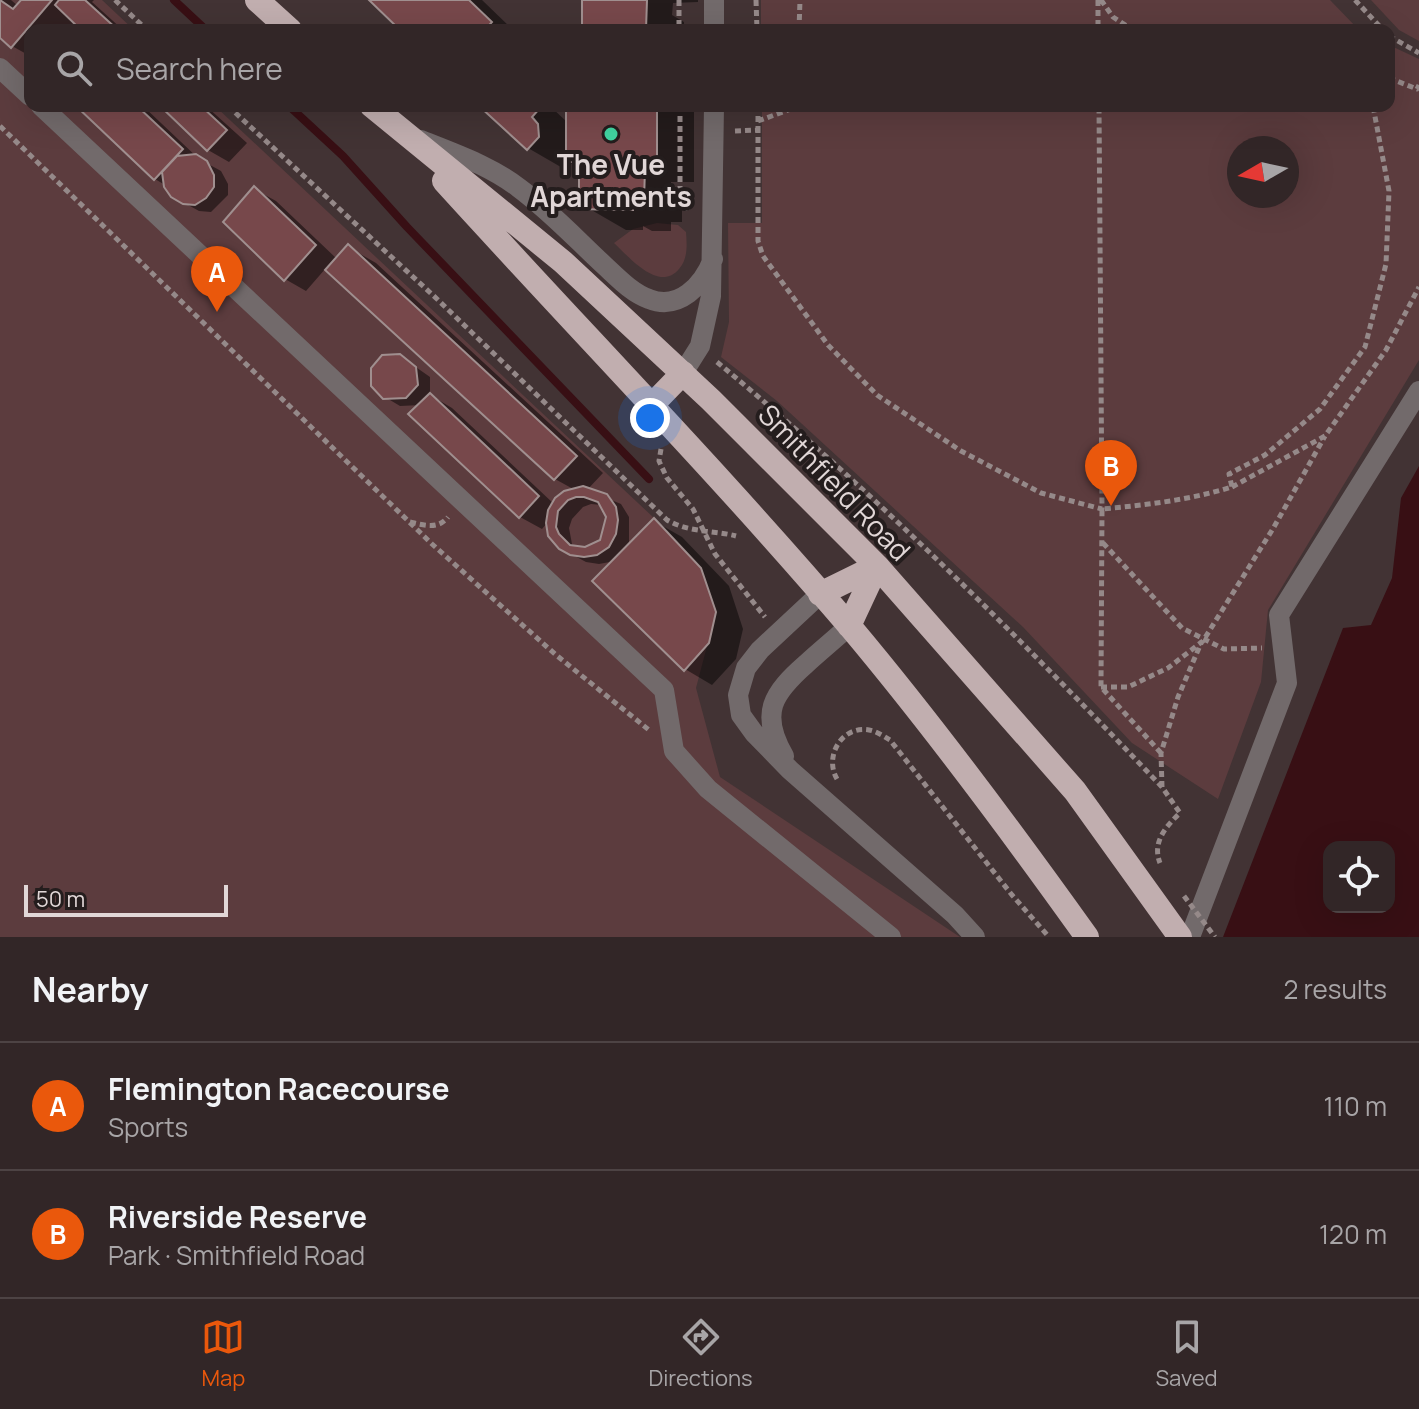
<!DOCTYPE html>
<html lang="en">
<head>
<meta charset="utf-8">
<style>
  body { margin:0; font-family:Manrope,sans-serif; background:#3d3233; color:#f1f3f6 }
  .controls { position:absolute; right:24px; bottom:24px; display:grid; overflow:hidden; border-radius:16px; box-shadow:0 8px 32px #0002 }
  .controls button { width:72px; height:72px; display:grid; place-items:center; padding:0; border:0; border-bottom:2px solid #4d4344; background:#322627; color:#f1f3f6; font:40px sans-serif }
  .compass { position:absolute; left:1227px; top:136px; width:72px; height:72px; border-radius:50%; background:#322627; box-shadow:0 8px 32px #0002; rotate:261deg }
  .scale { position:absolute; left:24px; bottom:20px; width:204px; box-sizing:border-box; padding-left:8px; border:4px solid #e1d7d7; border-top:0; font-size:22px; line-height:28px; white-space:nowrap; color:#e1d7d7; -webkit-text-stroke:6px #241d1d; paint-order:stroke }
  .you { position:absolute; left:650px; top:418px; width:28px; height:28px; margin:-20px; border:6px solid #fff; border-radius:50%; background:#1a73e8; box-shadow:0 0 0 12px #1a73e833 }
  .badge { display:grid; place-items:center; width:52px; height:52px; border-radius:50%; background:#ea580c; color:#fff; font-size:26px; font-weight:700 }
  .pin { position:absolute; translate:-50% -66px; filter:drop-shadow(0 2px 4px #0008) }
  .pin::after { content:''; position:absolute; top:42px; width:28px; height:24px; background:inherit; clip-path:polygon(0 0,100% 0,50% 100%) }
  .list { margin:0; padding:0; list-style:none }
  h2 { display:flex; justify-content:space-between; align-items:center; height:104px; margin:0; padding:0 32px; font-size:34px }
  h2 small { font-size:26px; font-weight:400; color:#a8a5a7 }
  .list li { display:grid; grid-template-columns:52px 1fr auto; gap:24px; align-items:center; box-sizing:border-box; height:128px; padding:0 32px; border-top:2px solid #4d4344 }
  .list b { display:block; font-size:30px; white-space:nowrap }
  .list p { margin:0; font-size:26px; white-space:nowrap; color:#a8a5a7 }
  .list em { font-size:26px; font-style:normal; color:#a8a5a7 }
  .icon { flex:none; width:44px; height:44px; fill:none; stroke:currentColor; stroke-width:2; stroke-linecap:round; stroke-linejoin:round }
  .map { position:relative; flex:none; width:1419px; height:937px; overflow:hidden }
  .search { position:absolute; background:#322627; box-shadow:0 8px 32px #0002; left:24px; right:24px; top:24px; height:88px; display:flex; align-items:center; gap:20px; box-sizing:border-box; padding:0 28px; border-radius:16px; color:#a8a5a7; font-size:30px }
  .sheet { height:360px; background:#322627 }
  nav { display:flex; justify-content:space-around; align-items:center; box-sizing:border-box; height:112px; border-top:2px solid #4d4344; background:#322627; font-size:22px; color:#a8a5a7 }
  nav a { display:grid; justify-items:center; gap:4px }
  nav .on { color:#ea580c }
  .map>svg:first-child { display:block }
</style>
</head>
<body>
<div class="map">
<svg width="1419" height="937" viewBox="0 0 1419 937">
  <rect width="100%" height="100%" fill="#423334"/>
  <path fill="#5c3c3e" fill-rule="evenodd" d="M0 0H102L134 30H30V106H215L654 518 716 612 696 688 720 777 960 937H0Z
    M761 0H1330L1359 30H761Z
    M1371 0H1419V41L1399 30Z
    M1389 45 1419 59V360L1268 610 1261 682 1218 799 1132 743 1023 627 777 401 721 357 729 322 728 223H762V106H1389ZM1239 148H1287V196H1239Z
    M657 223 678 225 686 232C687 245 688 259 679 269 659 293 629 257 614 243L633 229Z"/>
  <path fill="#380f14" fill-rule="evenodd" d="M1419 466V937H1223L1343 628 1371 625 1392 578 1401 498ZM1329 847H1389V907H1329Z"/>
  <path fill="#0007" fill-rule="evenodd" d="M0 0H11L18 6 23 0H94L92 2 123 30H84L75 21 67 30H30V56L12 46 0 35Z
    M372 0H482L513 30H404Z
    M584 0H698V2L673 3 672 15 684 22V30H584Z
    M78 106H143L199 159 221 171 228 184V195L211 212 199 211 172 196 165 185 155 179Z
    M163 106H206L247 143 229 162 208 150Z
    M483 106H550L568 123V106H694V182H671V186L682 192V222H671V231H652L643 226V230H626L588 208V204L581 200 590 173 572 163 566 170 528 148Z
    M254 189 276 201 337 259 348 247 376 263 603 473 587 490 621 504 629 517V547L654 521 682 537 729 586 743 629 736 659 712 685 685 669 615 561 599 564 586 562 560 548 548 522 542 529 520 517 411 414 421 405 400 406 385 397 400 356 430 377V395L452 408 554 504 575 490 555 479 326 268 306 291 285 279ZM591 504 602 505 608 517 602 541 585 550 577 548 572 544 569 528 572 519 583 507Z"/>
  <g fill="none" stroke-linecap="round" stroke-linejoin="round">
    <path stroke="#380f14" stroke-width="8" d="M174 0 206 30
      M289 106 343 156 407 227 649 479"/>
  </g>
  <path fill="#77484b" stroke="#a08f8f" stroke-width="2" fill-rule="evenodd" d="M0 0 13 9 21 0H52L11 48 0 38Z
    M59 0H85L118 30H81L55 5Z
    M369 0H469L492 22 485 30H400Z
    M582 0H647L646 30H582Z
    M76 106H137L183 149 154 180Z
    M160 106H201L227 130 207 151Z
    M479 106H538L540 108 532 117 538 124 539 137 527 150Z
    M566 106H657V161H634V169L645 168 644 201H633V210H612V201H606V210L586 209V201H579V171H584V162H566Z
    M196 154 207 161 214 175V187L206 198 195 205 183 204 171 197 164 187 162 172 177 156Z
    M254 186 316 245 284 281 223 222Z
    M348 244 577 456 554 480 325 270Z
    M400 354 416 367 418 385 406 398 383 399 371 386V368L382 355Z
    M430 393 539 496 519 518 408 414Z
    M583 486 607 494 616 507 618 520 616 534 609 547 597 555 584 557 570 555 559 549 548 536 546 523 548 510 555 498 564 491ZM576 497H584L598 502 606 517 600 540 585 547 570 545 559 534 556 527 558 511 568 500Z
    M654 518 701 568 716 612 709 643 684 671 592 581Z"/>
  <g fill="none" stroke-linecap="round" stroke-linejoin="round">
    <path stroke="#958989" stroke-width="5" stroke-dasharray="6 4" stroke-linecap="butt" d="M115 0 147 30
      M679 0V30
      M756 0 757 30
      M1098 0V30
      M1101 0 1113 17 1133 30
      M1355 0 1383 30
      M799 30 800 0
      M1389 36 1419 53
      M1389 78 1417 89 1419 85
      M228 106 437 299 667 520C690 533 713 530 736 536
      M680 106V193L688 210
      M758 106V130
      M758 121 799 106
      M0 126 432 544 556 655 649 730
      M735 131 758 130V241L763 256 828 345 877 395 961 451 1041 493 1102 509 1099 106
      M717 362C875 493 1021 639 1162 787L1180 813C1165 827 1152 843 1160 863
      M661 449 659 461 667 478 693 509 715 554 765 617
      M1232 487 1325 436 1386 350 1419 287
      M410 522C424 525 438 530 448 517
      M1103 543 1182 628 1224 649 1262 648
      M1101 687H1128L1168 668 1203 641 1274 527 1325 436
      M1161 753 1101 687 1102 509C1147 505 1189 500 1232 487L1229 474 1265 455 1320 409 1365 347 1386 264 1389 191 1373 106
      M837 779C823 755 844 722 873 731 879 733 885 737 890 740L1012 895 1049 937
      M1162 787 1161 753 1178 697 1202 641"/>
    <path stroke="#726a6b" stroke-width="20" d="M714 0V30
      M0 68 30 96
      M41 106 664 690 674 751 708 789 891 937
      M421 140C455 154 489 165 519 188 550 211 577 240 605 266 618 278 632 293 649 299 679 311 703 285 713 259
      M683 373 700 346 711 296 714 106
      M820 594 760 650 746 668 738 695 741 715 754 733 790 770 955 915 975 937
      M784 756C759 713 773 693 806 664 820 651 835 639 849 626
      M1190 937 1287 683 1279 615 1419 391"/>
    <path stroke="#c1aeaf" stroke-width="24" d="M257 0 290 30
      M372 106 563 262 711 400 877 566 1075 791 1180 937
      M444 181C580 331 721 475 852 629 935 728 1012 832 1087 937
      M651 406 683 373
      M820 594 877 566
      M849 626 877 566"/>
    <path stroke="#958989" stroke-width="5" stroke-dasharray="6 4" stroke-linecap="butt" d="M1184 896 1215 937"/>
  </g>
  <circle fill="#41d4a1" stroke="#241d1d" stroke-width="3" cx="611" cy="134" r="8"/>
  <g text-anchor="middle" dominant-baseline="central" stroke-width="8" stroke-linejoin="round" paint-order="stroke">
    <g font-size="28" font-weight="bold" fill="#e1d7d7" stroke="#241d1d">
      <text x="611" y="164">The Vue<tspan x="611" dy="32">Apartments</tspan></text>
    </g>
    <g font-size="28" fill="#e1d7d7" stroke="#241d1d">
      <text transform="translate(835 482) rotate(46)">Smithfield Road</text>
    </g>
  </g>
</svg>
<div class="controls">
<button><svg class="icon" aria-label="locate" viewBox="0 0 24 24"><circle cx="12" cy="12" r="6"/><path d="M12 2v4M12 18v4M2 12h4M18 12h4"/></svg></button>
</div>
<svg class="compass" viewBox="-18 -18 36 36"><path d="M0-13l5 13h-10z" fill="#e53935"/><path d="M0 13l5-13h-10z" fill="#a8a5a7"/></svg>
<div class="scale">50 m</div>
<div class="you"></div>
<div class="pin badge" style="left:217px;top:312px">A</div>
<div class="pin badge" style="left:1111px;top:506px">B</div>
<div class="search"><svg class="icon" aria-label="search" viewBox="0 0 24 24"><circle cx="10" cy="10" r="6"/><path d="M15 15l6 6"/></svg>Search here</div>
</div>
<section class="sheet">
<h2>Nearby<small>2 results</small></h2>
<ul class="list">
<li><span class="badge">A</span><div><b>Flemington Racecourse</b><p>Sports</p></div><em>110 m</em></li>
<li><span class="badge">B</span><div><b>Riverside Reserve</b><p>Park · Smithfield Road</p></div><em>120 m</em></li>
</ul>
</section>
<nav>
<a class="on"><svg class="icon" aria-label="map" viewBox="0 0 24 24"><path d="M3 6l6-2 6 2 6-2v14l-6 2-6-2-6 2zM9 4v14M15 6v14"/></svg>Map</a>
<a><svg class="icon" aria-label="directions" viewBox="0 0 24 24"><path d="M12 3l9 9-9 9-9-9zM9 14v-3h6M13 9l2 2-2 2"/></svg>Directions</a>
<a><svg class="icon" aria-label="saved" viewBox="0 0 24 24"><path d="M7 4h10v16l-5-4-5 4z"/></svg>Saved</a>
</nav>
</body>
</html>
